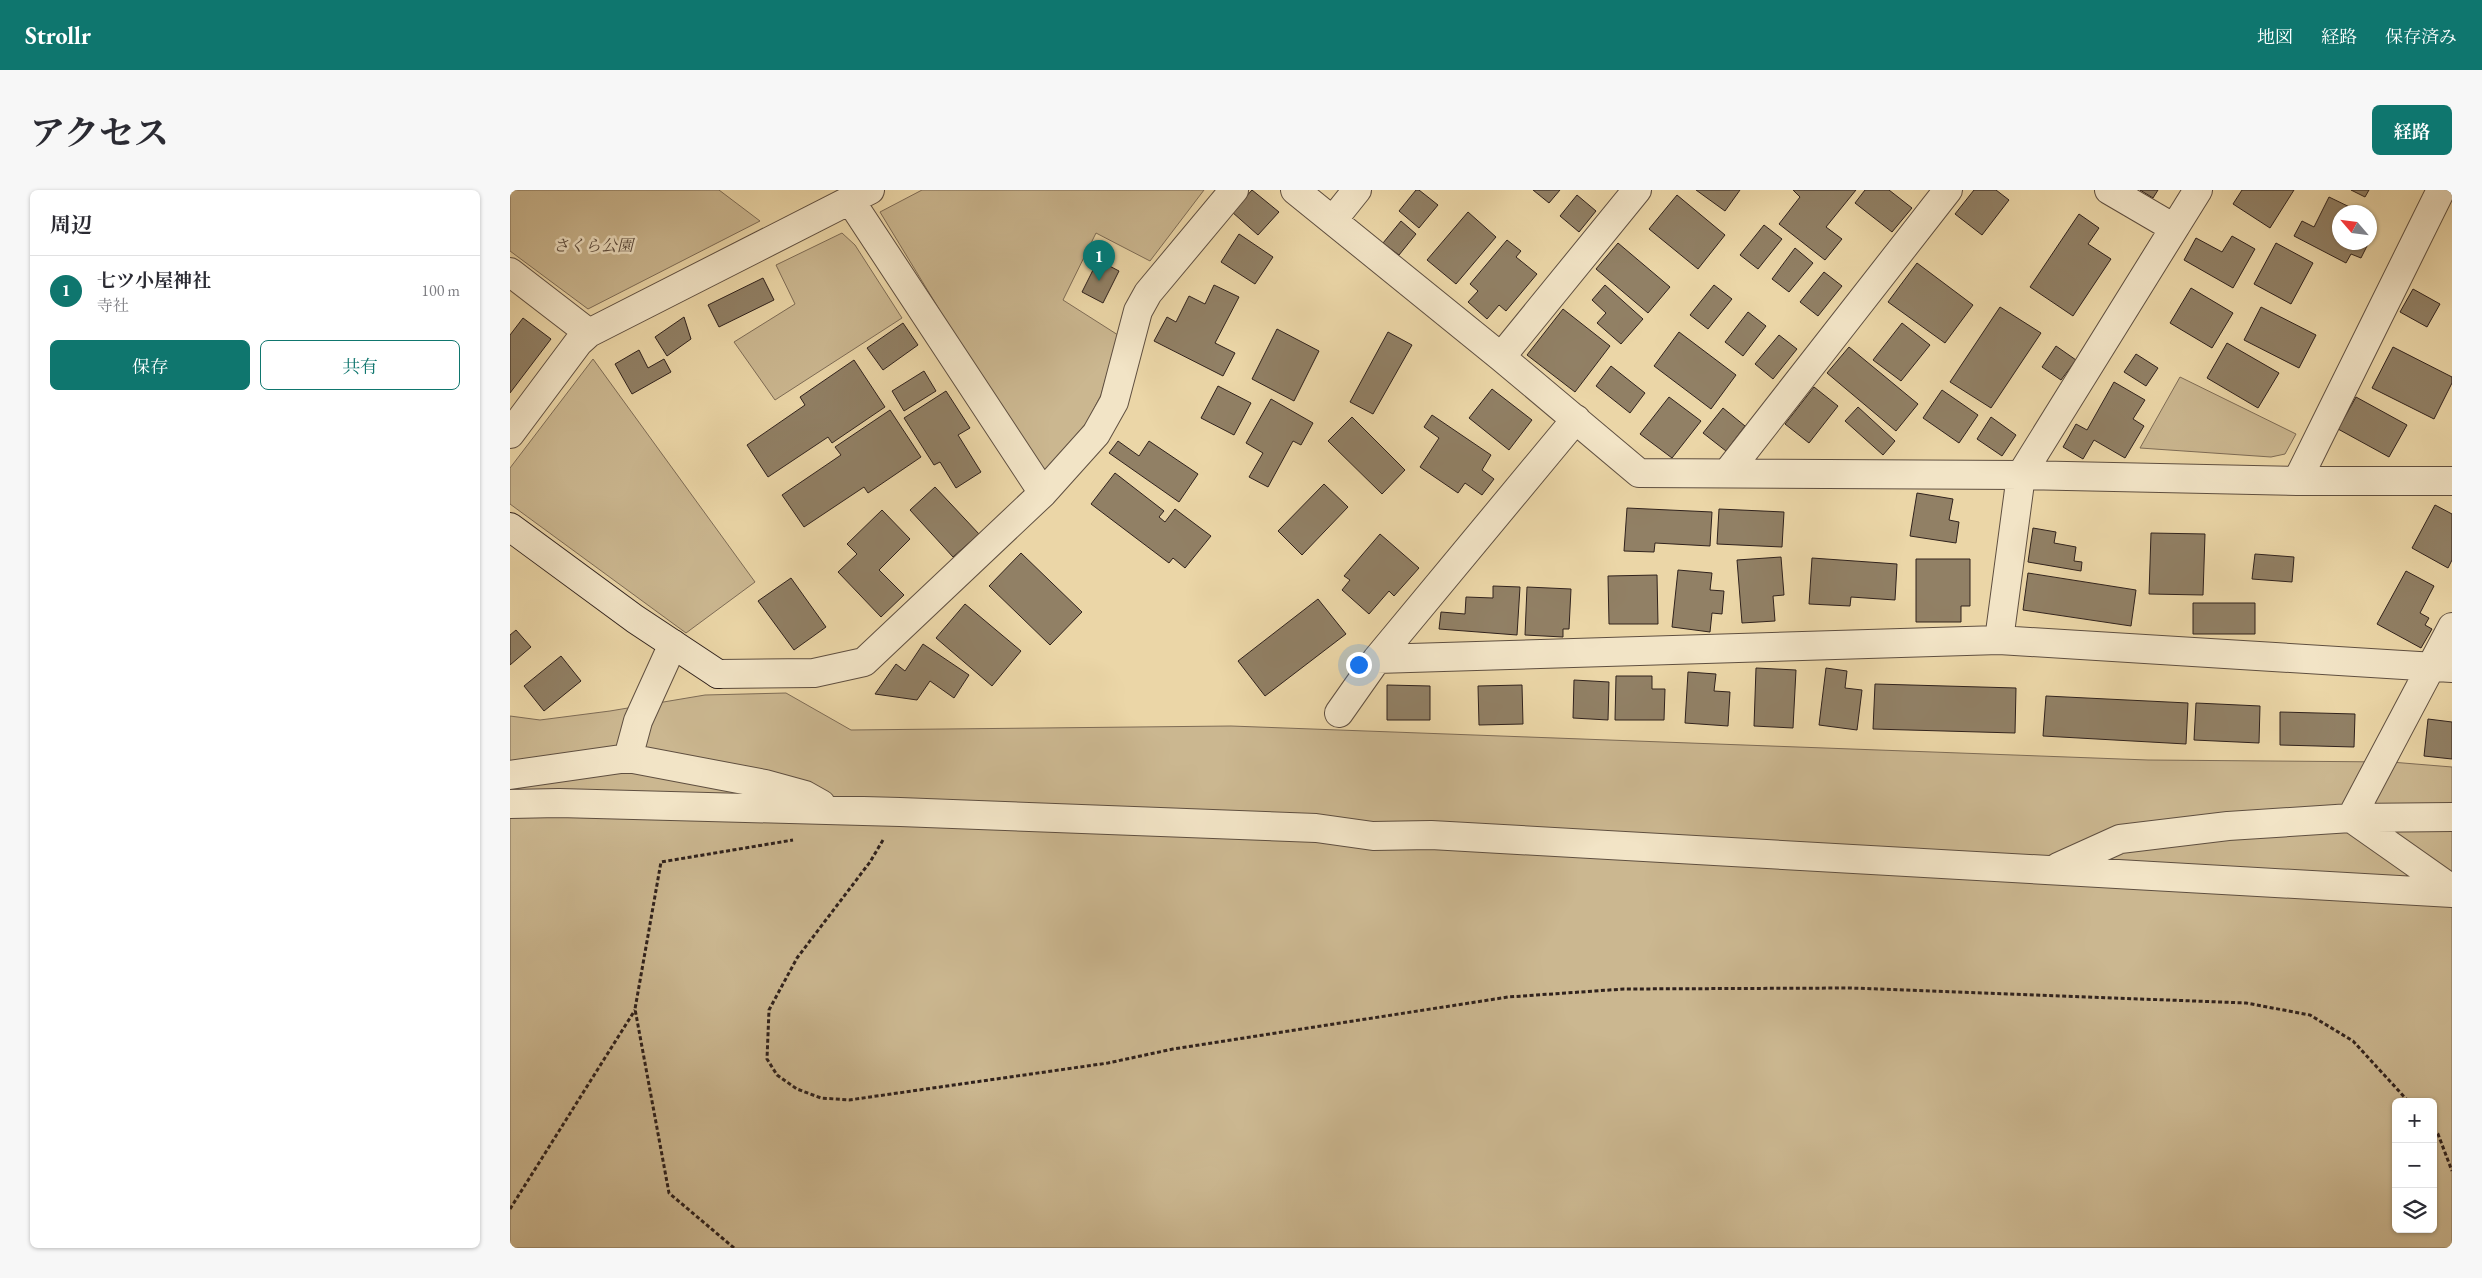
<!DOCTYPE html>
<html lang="ja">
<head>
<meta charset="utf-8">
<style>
  body { margin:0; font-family:"EB Garamond","Noto Serif JP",serif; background:#f7f7f7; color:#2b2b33 }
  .controls { position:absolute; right:15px; bottom:15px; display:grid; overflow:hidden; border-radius:8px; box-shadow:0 1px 4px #0004 }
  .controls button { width:45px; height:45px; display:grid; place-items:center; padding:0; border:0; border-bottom:1px solid #e1e1e2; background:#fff; color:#2b2b33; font:25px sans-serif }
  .compass { position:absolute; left:1822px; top:15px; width:45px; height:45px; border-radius:50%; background:#fff; box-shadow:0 1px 4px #0004; rotate:298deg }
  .you { position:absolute; left:848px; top:474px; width:18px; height:18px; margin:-12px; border:4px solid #fff; border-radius:50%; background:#1a73e8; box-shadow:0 0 0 8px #1a73e833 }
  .badge { display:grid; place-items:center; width:32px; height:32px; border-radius:50%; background:#0f766e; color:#fff; font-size:16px; font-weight:700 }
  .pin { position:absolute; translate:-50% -41px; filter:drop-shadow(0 1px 2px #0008) }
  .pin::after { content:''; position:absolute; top:26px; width:18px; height:15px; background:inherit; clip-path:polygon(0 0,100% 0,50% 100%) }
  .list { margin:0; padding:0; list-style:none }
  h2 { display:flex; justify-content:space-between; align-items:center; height:65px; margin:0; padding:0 20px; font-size:21px }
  h2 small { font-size:16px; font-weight:400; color:#7c7c81 }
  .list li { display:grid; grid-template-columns:32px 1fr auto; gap:15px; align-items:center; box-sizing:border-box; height:70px; padding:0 20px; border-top:1px solid #e1e1e2 }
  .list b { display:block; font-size:19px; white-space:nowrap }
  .list p { margin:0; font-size:16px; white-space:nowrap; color:#7c7c81 }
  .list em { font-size:16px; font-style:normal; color:#7c7c81 }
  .actions { display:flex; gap:10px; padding:15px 20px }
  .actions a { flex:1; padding:11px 0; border:1px solid #0f766e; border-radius:8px; text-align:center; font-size:18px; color:#0f766e }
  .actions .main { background:#0f766e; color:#fff }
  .icon { flex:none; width:28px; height:28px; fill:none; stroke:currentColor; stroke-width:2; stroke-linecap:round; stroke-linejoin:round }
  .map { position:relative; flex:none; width:1942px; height:1058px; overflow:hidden; border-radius:8px }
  header { display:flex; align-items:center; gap:30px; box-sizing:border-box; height:70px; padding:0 25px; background:#0f766e; color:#fff }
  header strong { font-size:24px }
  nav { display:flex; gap:28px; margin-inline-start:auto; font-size:18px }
  .intro { display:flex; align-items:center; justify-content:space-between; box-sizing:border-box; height:120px; padding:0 30px }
  h1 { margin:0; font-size:35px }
  .button { padding:12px 22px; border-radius:8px; background:#0f766e; color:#fff; font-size:18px; font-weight:700 }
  main { display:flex; gap:30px; padding:0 30px }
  aside { flex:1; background:#fff; border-radius:8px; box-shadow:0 1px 4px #0004 }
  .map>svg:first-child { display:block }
</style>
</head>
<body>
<header>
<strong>Strollr</strong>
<nav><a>地図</a><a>経路</a><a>保存済み</a></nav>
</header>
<div class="intro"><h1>アクセス</h1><a class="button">経路</a></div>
<main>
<aside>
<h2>周辺<small></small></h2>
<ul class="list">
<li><span class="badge">1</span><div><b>七ツ小屋神社</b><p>寺社</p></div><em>100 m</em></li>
</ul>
<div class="actions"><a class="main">保存</a><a>共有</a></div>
</aside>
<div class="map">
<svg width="1942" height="1058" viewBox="0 0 1942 1058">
  <rect width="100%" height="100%" fill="#ebd6a7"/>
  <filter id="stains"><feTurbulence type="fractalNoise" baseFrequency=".004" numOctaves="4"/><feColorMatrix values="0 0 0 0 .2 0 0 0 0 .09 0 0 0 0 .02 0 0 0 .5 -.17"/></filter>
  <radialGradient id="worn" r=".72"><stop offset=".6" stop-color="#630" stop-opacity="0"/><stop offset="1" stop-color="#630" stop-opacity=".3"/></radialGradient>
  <path fill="#cbb790" stroke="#7e6c56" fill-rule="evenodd" d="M0 0H209L250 31 78 119 0 61Z
    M412 0H694L640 71 586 43 553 110 608 145 591 205 577 232 531 287 370 22Z
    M332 43 345 55 392 128 265 210 224 152 285 114 266 75Z
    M83 169 245 392 176 443 0 314V278Z
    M1670 187 1786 244 1775 264 1761 267 1630 258Z
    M276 503 341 540 721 536 1638 570 1881 572 1942 577V1058H0V526L30 530 100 521 195 505ZM1886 912H1923V1039H1886Z"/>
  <path fill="#918065" stroke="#30221d" d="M742 0 769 22 748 45 722 22Z
    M906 0H909L928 15 909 38 889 21Z
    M1023 0H1050L1039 13Z
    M1186 0H1230L1215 21Z
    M1283 0H1346L1316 37 1332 49 1315 70 1269 34 1290 7Z
    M1355 0H1379L1402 18 1382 42 1345 13Z
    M1464 0H1486L1499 10 1472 45 1445 24Z
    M1630 0H1648L1643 8Z
    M1732 0H1784L1760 38 1723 14Z
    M1841 0H1859L1855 7Z
    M1067 5 1086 21 1069 42 1050 26Z
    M1167 5 1215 45 1188 79 1139 39Z
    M1819 7 1850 22H1830V52H1859L1851 68 1841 64 1836 73 1784 46 1792 31 1804 37Z
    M958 22 986 47 946 94 917 70Z
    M1569 24 1589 38 1578 54 1601 69 1563 126 1520 97Z
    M1860 27 1865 30 1861 37 1866 39 1860 52Z
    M891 31 906 44 889 65 873 53Z
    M1254 35 1272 49 1248 79 1230 65Z
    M729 44 763 67 745 94 711 72Z
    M1722 46 1745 59 1723 98 1674 70 1686 48 1712 62Z
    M997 50 1011 61 1006 67 1027 84 996 121 989 115 977 129 958 112 968 101 960 94Z
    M1108 53 1160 97 1138 123 1086 79Z
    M1766 53 1803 73 1781 114 1744 94Z
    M1285 58 1303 73 1279 102 1262 89Z
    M588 70 609 81 593 113 572 102Z
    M1407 73 1463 115 1435 153 1378 112Z
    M1314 82 1332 96 1308 126 1290 112Z
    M253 88 264 110 209 137 198 115Z
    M704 95 729 107 705 153 725 163 713 186 644 151 657 127 666 132 679 106 695 114Z
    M1095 95 1133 129 1111 154 1087 133 1096 123 1082 110Z
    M1204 95 1222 109 1198 139 1180 125Z
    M1681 98 1723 123 1702 158 1660 133Z
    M1903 99 1930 114 1917 137 1890 122Z
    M1490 117 1531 143 1481 218 1440 192Z
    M1751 117 1806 145 1789 178 1734 150Z
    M1053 119 1100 156 1065 202 1017 165Z
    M1238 122 1256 136 1233 166 1215 152Z
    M174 127 181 149 157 166 145 147Z
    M13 128 41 149 0 203V145Z
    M393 133 408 155 373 180 357 158Z
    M1392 133 1420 155 1391 191 1363 170Z
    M767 139 809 161 784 211 742 189Z
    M878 142 902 155 863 224 840 212Z
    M1169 142 1226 185 1201 219 1144 176Z
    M1269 145 1287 159 1263 189 1245 174Z
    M1717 153 1769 183 1748 218 1697 188Z
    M1546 156 1566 170 1551 190 1532 177Z
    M1339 157 1408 214 1386 241 1317 183Z
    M1883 157 1942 187V193L1924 229 1862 198Z
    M129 160 138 178 154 169 161 182 122 204 105 174Z
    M1626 164 1648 178 1636 196 1614 182Z
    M344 170 375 217 322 253 318 247 258 287 237 255 295 215 290 207Z
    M1101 176 1135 203 1120 223 1086 196Z
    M414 181 426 201 394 221 382 201Z
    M1604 192 1635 210 1623 229 1634 236 1615 268 1584 250 1573 269 1553 257 1566 234 1577 240Z
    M708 196 741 213 724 245 691 228Z
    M1304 197 1328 216 1299 253 1275 234Z
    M982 199 1022 230 999 260 959 228Z
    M1432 200 1468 225 1449 253 1413 228Z
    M436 201 460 238 448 245 471 282 446 298 430 272 424 275 394 228Z
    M1159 207 1191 231 1162 268 1130 244Z
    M1846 207 1897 235 1879 267 1828 239Z
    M761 209 803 233 791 255 783 251 758 297 739 287 753 263 736 253Z
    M1348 217 1385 251 1373 265 1335 231Z
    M1213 218 1235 236 1216 261 1193 243Z
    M380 220 411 267 358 303 354 297 294 337 272 305 331 265 325 257Z
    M922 225 981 265 972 280 984 289 972 305 955 293 948 303 910 277 929 248 914 237Z
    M842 227 895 280 872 304 818 251Z
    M1481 227 1506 245 1492 266 1467 249Z
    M608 251 629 266 639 251 688 284 669 312 599 263Z
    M605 283 654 321 649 327 655 332 665 319 701 346 675 378 663 368 659 373 581 314Z
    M814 294 838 317 792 365 768 341Z
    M425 297 469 344 443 367 400 320Z
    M1407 303 1443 309 1439 330 1449 332 1446 353 1400 346Z
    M1925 315 1942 324V370L1938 378 1902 358Z
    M1117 318 1202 322 1200 356 1145 353 1144 362 1114 361Z
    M1209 319 1274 322 1272 357 1207 354Z
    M372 320 400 349 369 380 394 405 371 427 328 382 347 364 337 354Z
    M1523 338 1546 342 1544 353 1566 357 1564 371 1572 372 1571 381 1518 372Z
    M1641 343 1695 344 1693 405 1639 404Z
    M870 344 909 378 884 406 879 401 859 424 832 400 840 390 834 386Z
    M511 363 572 422 540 455 479 396Z
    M1745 364 1784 367 1782 392 1742 389Z
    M1271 367 1274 405 1263 406 1265 431 1232 433 1227 370Z
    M1302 368 1387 374 1385 410 1341 407 1340 416 1299 414Z
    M1406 369H1460V416H1451V432H1406Z
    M1168 380 1202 383 1200 400 1214 401 1212 424 1202 423 1200 442 1162 437Z
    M1896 381 1924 396 1910 423 1919 428 1915 435 1922 439 1911 458 1867 434Z
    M1518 383 1626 400 1621 436 1513 420Z
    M1147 385 1148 434H1099L1098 386Z
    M281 388 316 437 284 460 248 411Z
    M983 396 1010 397 1007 445 929 439 931 422 955 424 956 407 983 408Z
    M1017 397 1061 399 1059 439H1053V447L1015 445Z
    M808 409 836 444 755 506 728 471Z
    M1683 413H1745V444H1683Z
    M455 414 511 461 482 496 426 448Z
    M6 440 21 457 0 475V445Z
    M413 454 459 485 444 508 420 491 407 510 365 504 386 474 395 481Z
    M51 466 71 491 34 521 14 496Z
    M1246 478 1286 480 1283 538 1244 536Z
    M1316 478 1337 481 1335 498 1352 500 1347 540 1309 535Z
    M1178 482 1206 484 1204 501 1220 502 1218 536 1175 533Z
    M1106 486H1142V499H1155L1154 530H1105Z
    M1064 490 1099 492 1098 530 1063 528Z
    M1365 494 1506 498 1505 543 1363 539Z
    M877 495 920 496V530H877Z
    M1012 495 1013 534 969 535 968 496Z
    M1536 506 1678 513 1676 554 1533 546Z
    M1686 513 1750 516 1749 553 1684 550Z
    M1770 522 1845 524 1844 557 1770 555Z
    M1918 529 1942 532V569L1914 566Z"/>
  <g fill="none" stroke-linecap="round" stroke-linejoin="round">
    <g stroke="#5f4f40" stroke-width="30">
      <path id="street" d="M785 0 991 167 1129 283 1511 285 1787 291H1942
        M1599 0 1664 38
        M340 10 533 303
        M823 30 847 0
        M0 82 79 143
        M991 167 1127 0
        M0 244 68 153 79 143 360 0
        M1217 283 1438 0
        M1787 291 1931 0
        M1489 450 1511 285 1688 0
        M867 469 1489 450 1942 478
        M208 484 304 483 354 472 533 303 586 244 604 212 628 121 638 103 724 0
        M829 523 867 469 1066 229
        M118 568 128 531 163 454
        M0 585 118 568 255 594 295 605 311 614
        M0 614 49 613 390 622 806 638 863 646 921 645 1942 703
        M1841 628 1942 437
        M1841 628 1942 699
        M1548 677 1610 649 1718 636 1841 628 1942 627"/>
    </g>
    <g stroke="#30221d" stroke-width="30">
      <path id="secondary" d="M0 337 125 429 208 484"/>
    </g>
    <path stroke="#30221d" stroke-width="3" stroke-dasharray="4 2.5" stroke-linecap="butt" d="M373 650 360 672 287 768 259 820 257 869 267 885 287 899 311 908 339 910 598 873 663 859 998 807 1114 799 1341 798 1736 813 1800 825 1843 851 1899 912
      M1923 939 1928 944 1942 981
      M0 1019 125 820
      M224 1058 159 1003 125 819 151 672 283 650"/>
    <use href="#street" stroke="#f2e4c6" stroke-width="28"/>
    <use href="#secondary" stroke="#f2e4c6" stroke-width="28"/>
  </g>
  <g text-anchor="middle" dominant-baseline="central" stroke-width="5" stroke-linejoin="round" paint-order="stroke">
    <g font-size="16" font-style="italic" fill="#57473a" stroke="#f2e4c6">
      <text x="83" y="55">さくら公園</text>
    </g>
  </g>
  <rect width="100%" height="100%" filter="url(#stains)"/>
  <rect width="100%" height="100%" fill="url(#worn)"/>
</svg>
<div class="controls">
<button>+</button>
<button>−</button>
<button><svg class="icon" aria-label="layers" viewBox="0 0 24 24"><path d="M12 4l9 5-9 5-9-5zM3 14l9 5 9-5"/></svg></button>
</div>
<svg class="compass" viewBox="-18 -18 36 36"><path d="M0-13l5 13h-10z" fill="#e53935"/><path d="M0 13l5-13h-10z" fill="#7c7c81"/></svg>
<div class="you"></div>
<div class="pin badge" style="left:589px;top:91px">1</div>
</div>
</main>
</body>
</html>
